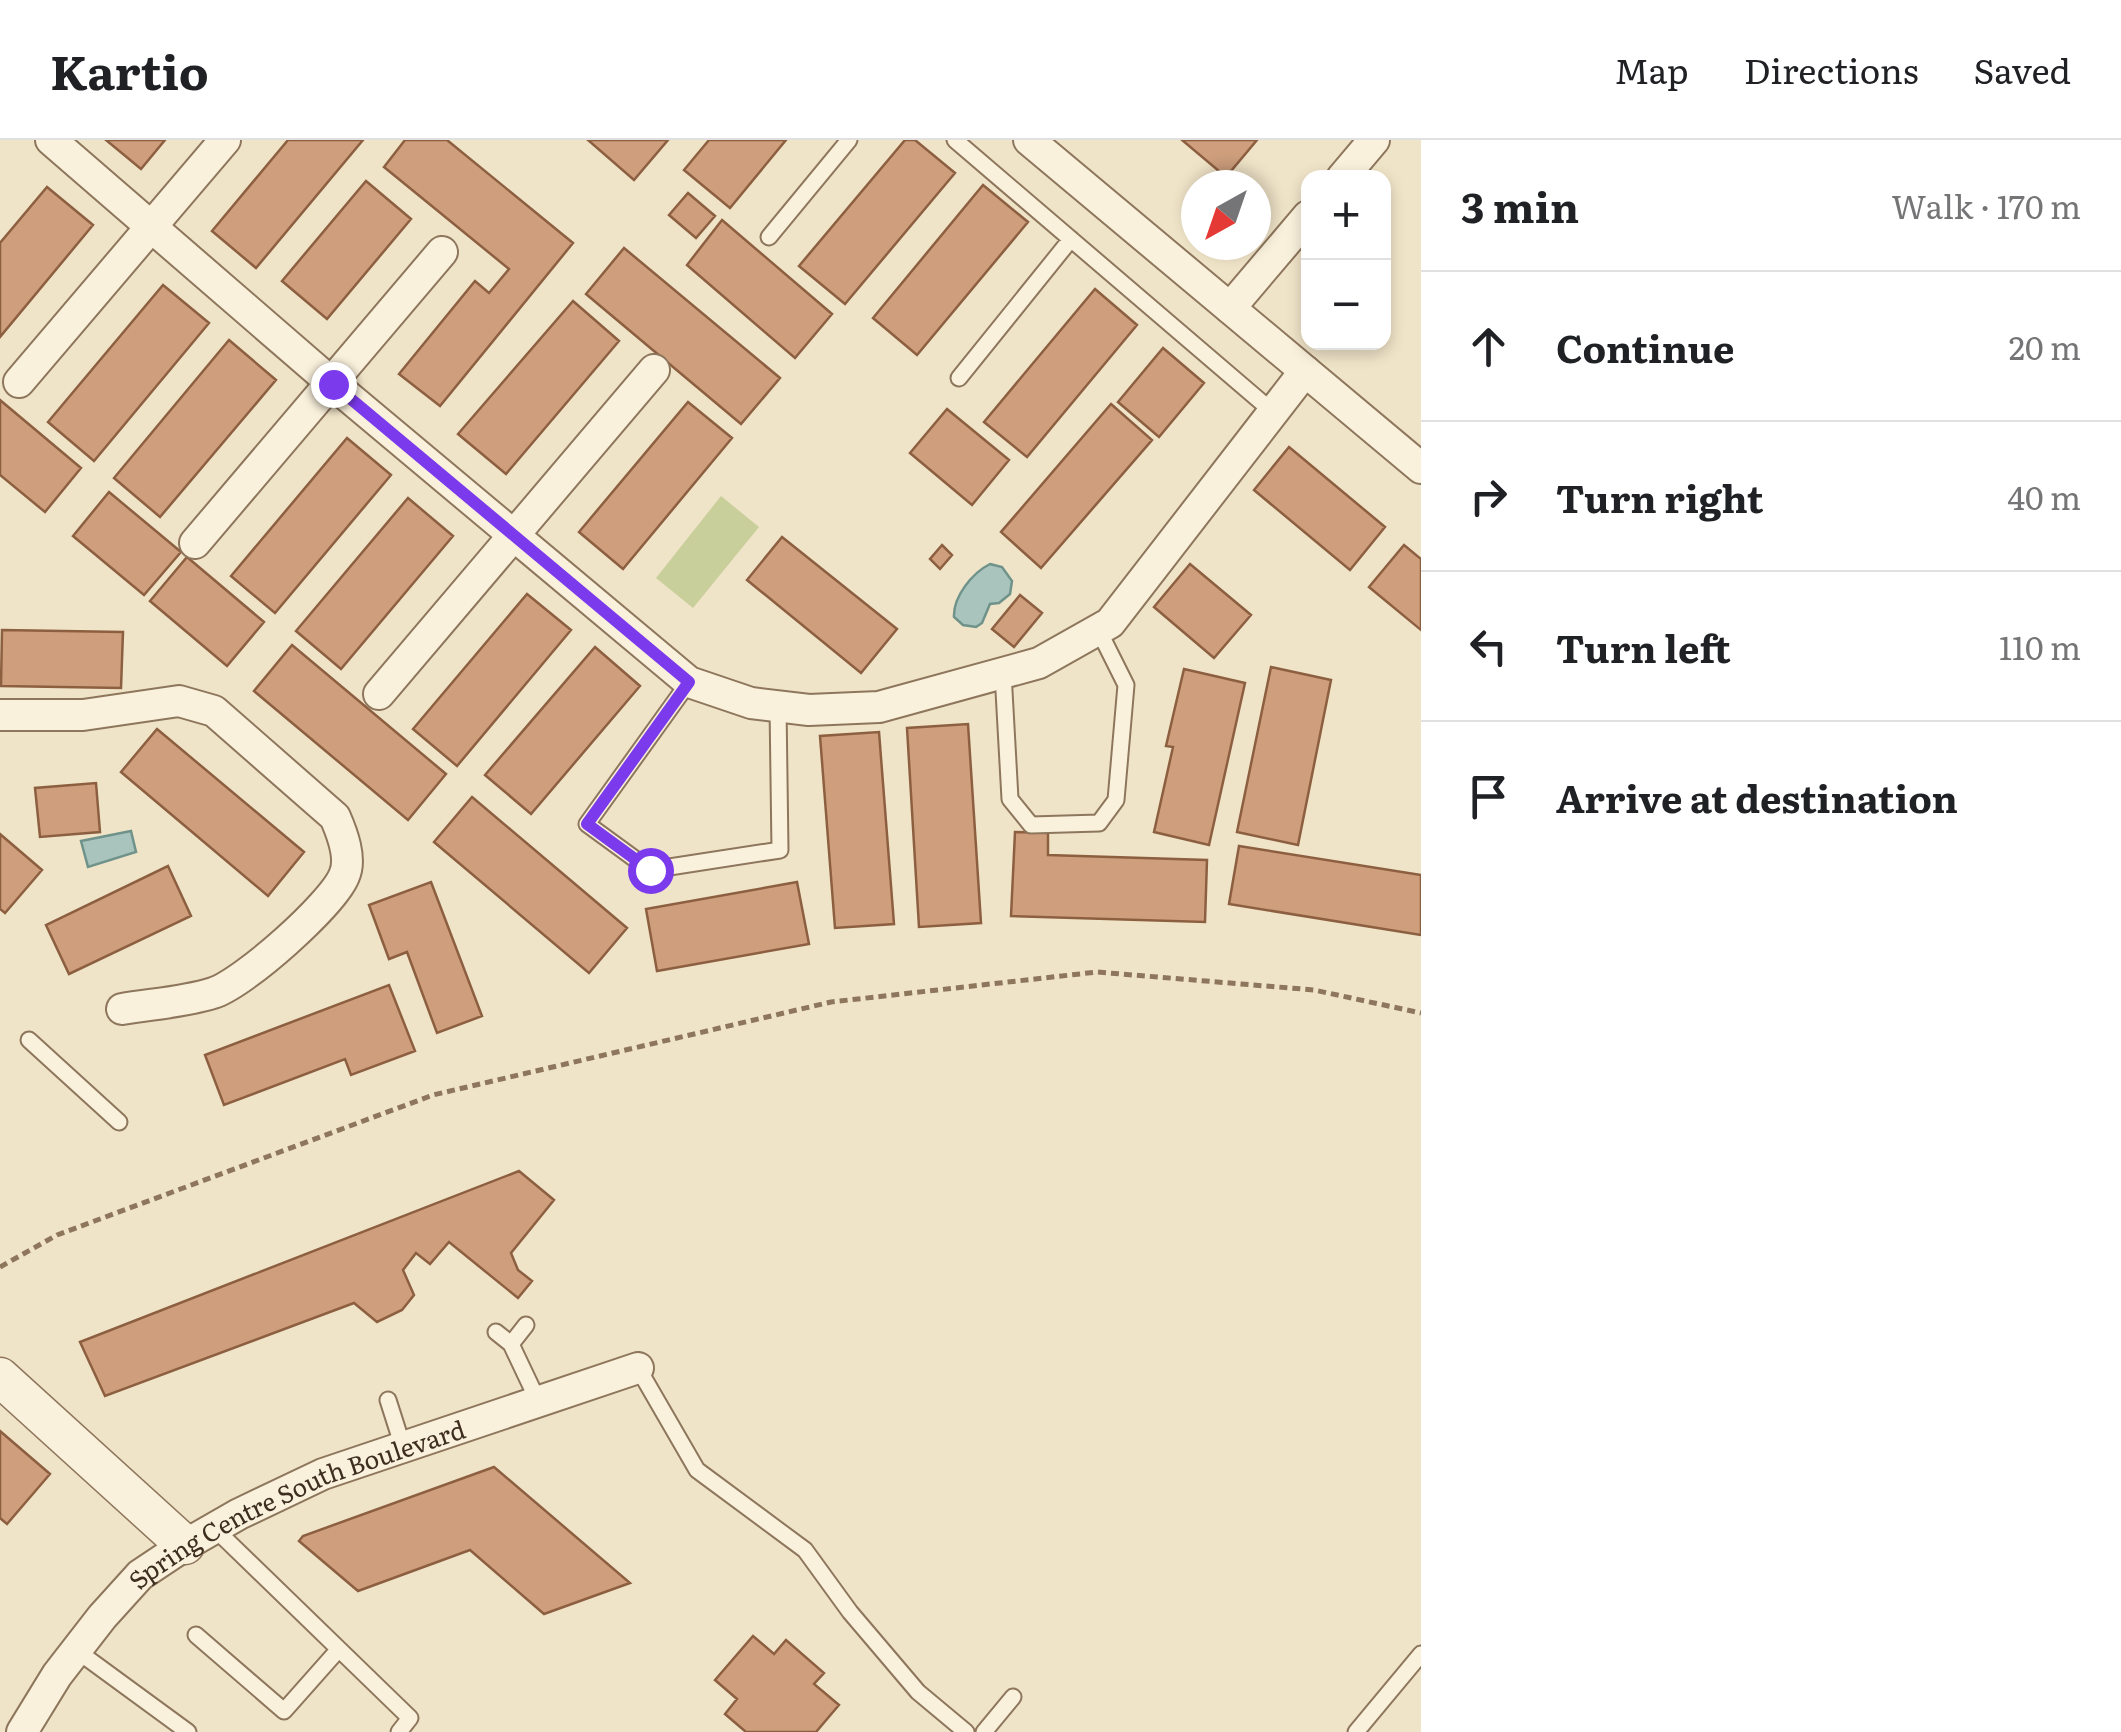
<!DOCTYPE html>
<html lang="en">
<head>
<meta charset="utf-8">
<style>
  body { margin:0; font-family:Literata,serif; background:#f6f6f6; color:#202124 }
  .controls { position:absolute; right:30px; top:30px; display:grid; overflow:hidden; border-radius:20px; box-shadow:0 5px 15px #0003 }
  .controls button { width:90px; height:90px; display:grid; place-items:center; padding:0; border:0; border-bottom:2px solid #e0e0e0; background:#fff; color:#202124; font:50px sans-serif }
  .compass { position:absolute; left:1181px; top:30px; width:90px; height:90px; border-radius:50%; background:#fff; box-shadow:0 5px 15px #0003; rotate:220deg }
  .stop { position:absolute; width:30px; height:30px; margin:-22px; border:8px solid #7c3aed; border-radius:50%; background:#fff }
  .stop.end { background:#7c3aed; border-color:#fff; box-shadow:0 2px 10px #0008 }
  .list { margin:0; padding:0; list-style:none }
  h2 { display:flex; justify-content:space-between; align-items:center; height:130px; margin:0; padding:0 40px; font-size:42px }
  h2 small { font-size:32px; font-weight:400; color:#757577 }
  .list li { display:grid; grid-template-columns:65px 1fr auto; gap:30px; align-items:center; box-sizing:border-box; height:150px; padding:0 40px; border-top:2px solid #e0e0e0 }
  .list b { display:block; font-size:38px; white-space:nowrap }
  .list em { font-size:32px; font-style:normal; color:#757577 }
  .icon { flex:none; width:55px; height:55px; fill:none; stroke:currentColor; stroke-width:2; stroke-linecap:round; stroke-linejoin:round }
  .map { position:relative; flex:none; width:1421px; height:1592px; overflow:hidden }
  header { display:flex; align-items:center; gap:60px; box-sizing:border-box; height:140px; padding:0 50px; background:#fff; border-bottom:2px solid #e0e0e0 }
  header strong { font-size:48px }
  nav { display:flex; gap:55px; margin-inline-start:auto; font-size:35px }
  main { display:flex }
  aside { flex:1; background:#fff }
  .map>svg:first-child { display:block }
</style>
</head>
<body>
<header>
<strong>Kartio</strong>
<nav><a>Map</a><a>Directions</a><a>Saved</a></nav>
</header>
<main>
<div class="map">
<svg width="1421" height="1592" viewBox="0 0 1421 1592">
  <rect width="100%" height="100%" fill="#f0e4c8"/>
  <path fill="#c9cf9b" d="M721 356 759 387 693 468 656 438Z"/>
  <path fill="#a9c4bc" stroke="#6f938a" stroke-width="2.5" d="M990 424 1002 427 1012 441 1010 454 999 463 990 464 982 483 976 487 963 485 954 477C953 457 972 433 990 424Z
    M131 691 136 712 88 727 81 701Z"/>
  <path fill="#cf9f7d" stroke="#8d5f41" stroke-width="2.5" d="M106 0H165L141 29Z
    M288 0H363L256 128 212 91Z
    M405 0H447L573 103 440 266 399 234 475 141 489 153 509 129 384 27Z
    M588 0H668L634 40Z
    M709 0H786L730 68 684 30Z
    M905 0H915L955 33 845 164 799 126Z
    M1182 0H1257L1226 37Z
    M366 41 411 79 327 179 282 141Z
    M983 45 1028 82 917 215 873 178Z
    M47 47 93 85 0 197V103Z
    M688 53 715 76 696 98 669 75Z
    M722 80 832 174 795 218 687 125Z
    M624 108 780 238 741 284 586 154Z
    M163 145 209 183 94 321 48 282Z
    M1095 149 1137 185 1027 317 984 282Z
    M573 161 619 201 506 334 458 294Z
    M229 200 276 240 160 377 114 338Z
    M1163 208 1204 243 1159 297 1118 262Z
    M0 260 81 328 45 372 0 335Z
    M688 262 732 298 623 429 579 392Z
    M1111 264 1152 300 1041 428 1001 392Z
    M947 269 1009 320 972 365 910 313Z
    M347 298 391 335 275 473 231 436Z
    M1289 307 1385 387 1350 430 1254 350Z
    M109 352 181 412 144 455 73 396Z
    M408 358 453 396 341 529 296 491Z
    M782 397 897 489 861 533 747 440Z
    M942 405 952 415 940 429 930 419Z
    M1404 405 1421 419V490L1369 447Z
    M187 417 264 482 227 526 150 461Z
    M1190 424 1251 475 1214 518 1154 467Z
    M527 454 571 490 457 626 413 589Z
    M1020 455 1042 473 1014 507 992 489Z
    M2 490 123 492 121 548 1 546Z
    M292 505 446 634 408 680 254 551Z
    M595 507 640 546 531 674 485 635Z
    M1271 527 1331 540 1298 705 1237 692Z
    M1184 529 1245 543 1209 705 1154 692 1173 607 1166 606Z
    M968 584 981 783 919 787 907 588Z
    M157 589 304 712 268 756 121 632Z
    M879 592 894 784 835 788 820 596Z
    M96 643 100 692 40 697 35 648Z
    M472 657 627 788 589 833 434 702Z
    M1015 692 1048 693V715L1207 720 1205 782 1011 776Z
    M0 694 42 730 5 773 0 769Z
    M1239 706 1421 735V795L1229 764Z
    M168 726 191 776 69 834 46 785Z
    M431 742 482 876 437 893 407 812 389 819 369 765Z
    M797 742 809 804 657 831 646 769Z
    M389 845 415 911 351 935 345 919 224 965 205 915Z
    M519 1031 554 1060 511 1113 518 1130 532 1141 518 1158 449 1102 430 1124 416 1113 403 1130 414 1155 402 1170 377 1182 354 1163 105 1256 80 1202Z
    M0 1291 50 1334 7 1384 0 1378Z
    M494 1327 630 1443 544 1474 470 1410 358 1451 299 1401 303 1396Z
    M753 1496 774 1514 786 1500 824 1533 814 1544 839 1565 816 1592H746L725 1574 737 1559 715 1540Z"/>
  <g fill="none" stroke-linecap="round" stroke-linejoin="round">
    <g stroke="#8d765c" stroke-width="19">
      <path id="service" d="M955 0 1273 272
        M769 97 849 0
        M959 238 1071 99
        M1003 533 1010 659 1031 685 1099 683 1116 660 1126 545 1098 489
        M689 542 587 684 650 730 780 710 778 566
        M29 900 119 982
        M496 1192 511 1204 538 1261
        M511 1204 526 1185
        M638 1228 697 1330 805 1410 850 1472 918 1552 966 1592
        M388 1260 403 1307
        M214 1388 410 1578 399 1592
        M196 1495 284 1571 339 1509
        M76 1510 188 1592
        M984 1592 1013 1557
        M1356 1592 1421 1514"/>
    </g>
    <g stroke="#8d765c" stroke-width="34">
      <g id="minor">
        <path d="M51 0 333 244 689 542 751 563 809 570 879 567 1039 523 1110 483 1305 231"/>
        <path d="M1029 0 1421 328"/>
        <path d="M1342 38 1374 0"/>
        <path d="M1230 168 1308 76"/>
        <path d="M19 242 225 0"/>
        <path d="M195 403 442 112"/>
        <path d="M379 554 654 230"/>
        <path d="M0 575H83L179 561 214 571 335 677C342 693 352 719 344 736 332 765 243 844 213 853 185 862 152 864 122 869"/>
        <path id="s1" d="M22 1592 57 1535 102 1477 140 1435 185 1405 239 1374 323 1334 638 1228"/>
      </g>
    </g>
    <g stroke="#8d765c" stroke-width="41">
      <path id="tertiary" d="M0 1237 185 1405"/>
    </g>
    <path stroke="#8d765c" stroke-width="5" stroke-dasharray="8 5" stroke-linecap="butt" d="M0 1127 57 1095 433 955 831 862 1097 832 1314 850 1421 873"/>
    <use href="#service" stroke="#faf1dc" stroke-width="15"/>
    <use href="#minor" stroke="#faf1dc" stroke-width="30"/>
    <use href="#tertiary" stroke="#faf1dc" stroke-width="38"/>
  </g>
  <g fill="none" stroke-linecap="round" stroke-linejoin="round">
    <path stroke="#7c3aed" stroke-width="12" d="M333 244 689 542 587 684 650 730"/>
  </g>
  <g text-anchor="middle" dominant-baseline="central" stroke-width="8" stroke-linejoin="round" paint-order="stroke">
    <g font-size="25" fill="#3d2e20" stroke="#f7eed8">
      <text stroke="none"><textPath href="#s1" startOffset="370">Spring Centre South Boulevard</textPath></text>
    </g>
  </g>
</svg>
<div class="controls">
<button>+</button>
<button>−</button>
</div>
<svg class="compass" viewBox="-18 -18 36 36"><path d="M0-13l5 13h-10z" fill="#e53935"/><path d="M0 13l5-13h-10z" fill="#757577"/></svg>
<div class="stop" style="left:650px;top:730px"></div>
<div class="stop end" style="left:333px;top:244px"></div>
</div>
<aside>
<h2>3 min<small>Walk · 170 m</small></h2>
<ul class="list">
<li><svg class="icon" aria-label="ahead" viewBox="0 0 24 24"><path d="M12 20V5M6 11l6-6 6 6"/></svg><div><b>Continue</b></div><em>20 m</em></li>
<li><svg class="icon" aria-label="right" viewBox="0 0 24 24"><path d="M7 20v-9h11M14 6l5 5-5 5"/></svg><div><b>Turn right</b></div><em>40 m</em></li>
<li><svg class="icon" aria-label="left" viewBox="0 0 24 24"><path d="M17 20v-9H6M10 6l-5 5 5 5"/></svg><div><b>Turn left</b></div><em>110 m</em></li>
<li><svg class="icon" aria-label="arrive" viewBox="0 0 24 24"><path d="M6 21V4h12l-3 4 3 4H6"/></svg><div><b>Arrive at destination</b></div></li>
</ul>
</aside>
</main>
</body>
</html>
